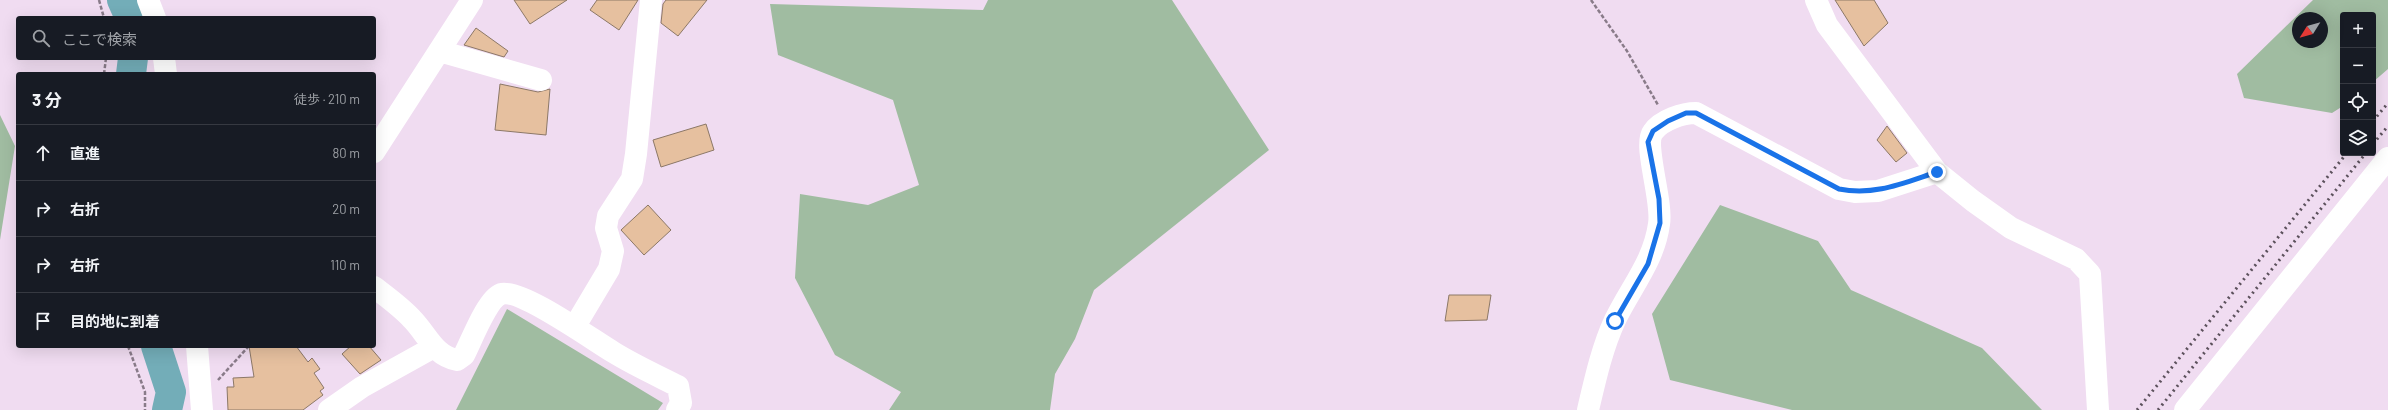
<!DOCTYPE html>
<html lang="ja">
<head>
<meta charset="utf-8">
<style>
  body { margin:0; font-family:Barlow,"Noto Sans JP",sans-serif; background:#242831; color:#f1f3f6 }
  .controls { position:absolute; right:12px; top:12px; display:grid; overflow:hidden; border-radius:4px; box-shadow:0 4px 16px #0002 }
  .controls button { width:36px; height:36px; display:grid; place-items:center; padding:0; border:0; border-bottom:1px solid #363941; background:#171b24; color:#f1f3f6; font:20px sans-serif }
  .compass { position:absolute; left:2292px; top:12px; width:36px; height:36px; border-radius:50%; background:#171b24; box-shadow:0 4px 16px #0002; rotate:233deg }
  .stop { position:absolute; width:12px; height:12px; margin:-9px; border:3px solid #1a73e8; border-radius:50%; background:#fff }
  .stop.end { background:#1a73e8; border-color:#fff; box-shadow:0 1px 4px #0008 }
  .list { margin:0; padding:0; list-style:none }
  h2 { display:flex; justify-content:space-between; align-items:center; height:52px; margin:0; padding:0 16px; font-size:17px }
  h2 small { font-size:13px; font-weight:400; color:#9ea1a6 }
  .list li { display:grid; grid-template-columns:26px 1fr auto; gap:12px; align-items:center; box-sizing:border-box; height:56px; padding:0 16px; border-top:1px solid #363941 }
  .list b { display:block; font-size:15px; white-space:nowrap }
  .list em { font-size:13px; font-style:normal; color:#9ea1a6 }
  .icon { flex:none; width:22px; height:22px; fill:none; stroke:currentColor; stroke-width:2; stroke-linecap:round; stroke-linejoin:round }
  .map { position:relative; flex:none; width:2388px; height:410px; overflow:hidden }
  .search { position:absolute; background:#171b24; box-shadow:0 4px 16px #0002; left:16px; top:16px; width:360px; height:44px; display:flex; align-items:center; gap:10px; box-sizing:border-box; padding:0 14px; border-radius:4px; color:#9ea1a6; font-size:15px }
  .panel { position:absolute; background:#171b24; box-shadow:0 4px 16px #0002; left:16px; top:72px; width:360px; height:276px; border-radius:4px }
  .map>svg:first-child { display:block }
</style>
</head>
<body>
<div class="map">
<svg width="2388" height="410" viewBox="0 0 2388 410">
  <rect width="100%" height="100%" fill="#f0dcf1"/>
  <path fill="#a0bca1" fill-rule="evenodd" d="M988 0H1172L1269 150 1094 290 1075 339 1055 374 1050 410H889L901 392 835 355 795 278 800 194 868 205 919 185 893 100 778 55 770 4 983 10Z
    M2313 0H2388V69L2373 82V15H2343V106L2332 113 2244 98 2237 74ZM2298 18H2322V42H2298Z
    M0 115 15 146 0 240Z
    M1720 205 1818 241 1851 290 1982 348 2042 410H1792L1670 380 1652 314Z
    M507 309 663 403 658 410H456Z"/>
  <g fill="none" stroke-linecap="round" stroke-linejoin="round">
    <path stroke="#73adb8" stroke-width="30" d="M122 0 130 18
      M131 74 133 58
      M156 346 171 392 167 410"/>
  </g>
  <path fill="#e6c09f" stroke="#8c7867" d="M514 0H567L530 24Z
    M597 0H638L619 30 590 10Z
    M666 0H707L678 36 661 23 663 4Z
    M1835 0H1874L1888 23 1864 46Z
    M476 28 508 51 504 57 464 45Z
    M500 84 538 92 550 89 546 135 495 130Z
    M706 124 714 150 661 167 653 140Z
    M1887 126 1907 153 1896 162 1877 140Z
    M648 205 671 230 644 255 621 230Z
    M1449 295H1491L1487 320 1445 321Z
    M249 346H296L308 362 312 358 320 369 314 373 324 388 320 391 323 395 303 410H228L227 387H234L233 378 254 377Z
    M351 346H369L381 360 360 374 342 354Z"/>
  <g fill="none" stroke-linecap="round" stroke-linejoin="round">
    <path stroke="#897b89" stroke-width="2.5" stroke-dasharray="4 2" stroke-linecap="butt" d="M99 0 104 18
      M1591 0 1627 51 1658 105
      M104 74 106 58
      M128 346 145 392V410
      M218 380 249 346"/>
    <path stroke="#fff" stroke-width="22" d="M148 0 155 18
      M1816 0 1827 25 1937 172 1973 201 2011 228 2076 259 2090 274 2098 410
      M439 51 541 80
      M164 58 166 74
      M374 152 472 0
      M374 287C387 297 401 307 412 319 427 334 434 356 457 360L464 355C471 342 487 299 501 294 521 288 594 341 613 352 634 365 656 375 678 386L681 403 677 410
      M575 326 609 269 613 251 606 228 608 216 632 179 636 154 651 0
      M197 346 202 410
      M329 410 362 387 434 347
      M1588 410C1595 380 1602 348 1615 320 1631 287 1654 261 1659 224 1663 201 1643 145 1653 132 1661 120 1683 113 1696 113L1839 189 1855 192 1878 191 1937 172
      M2185 410 2388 158"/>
    <path stroke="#5c515c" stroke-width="3" stroke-dasharray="2 4" stroke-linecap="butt" d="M2373 121 2388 103
      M2373 144 2388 126
      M2137 410 2347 153
      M2158 410 2366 153"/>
  </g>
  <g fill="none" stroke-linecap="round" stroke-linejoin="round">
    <path stroke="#1a73e8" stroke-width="5" d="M1615 321 1648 264 1660 223 1659 199 1648 142 1653 131 1668 121 1686 113H1696L1839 189C1875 196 1903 183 1937 172"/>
  </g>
</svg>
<div class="controls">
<button>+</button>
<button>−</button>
<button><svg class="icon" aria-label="locate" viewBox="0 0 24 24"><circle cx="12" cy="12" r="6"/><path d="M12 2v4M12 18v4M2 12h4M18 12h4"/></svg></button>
<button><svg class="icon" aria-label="layers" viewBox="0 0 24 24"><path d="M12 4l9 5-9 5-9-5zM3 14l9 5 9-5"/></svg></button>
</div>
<svg class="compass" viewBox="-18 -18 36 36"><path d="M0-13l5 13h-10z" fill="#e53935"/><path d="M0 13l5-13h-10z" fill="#9ea1a6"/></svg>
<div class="stop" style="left:1615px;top:321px"></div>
<div class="stop end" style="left:1937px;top:172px"></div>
<div class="search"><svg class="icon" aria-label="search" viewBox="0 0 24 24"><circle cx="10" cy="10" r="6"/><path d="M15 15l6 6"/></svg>ここで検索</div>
<section class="panel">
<h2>3 分<small>徒歩 · 210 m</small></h2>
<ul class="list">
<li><svg class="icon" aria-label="ahead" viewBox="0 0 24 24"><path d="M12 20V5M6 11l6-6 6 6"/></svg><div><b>直進</b></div><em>80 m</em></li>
<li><svg class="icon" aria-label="right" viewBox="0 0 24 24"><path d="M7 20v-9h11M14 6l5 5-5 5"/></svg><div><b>右折</b></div><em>20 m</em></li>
<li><svg class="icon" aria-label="right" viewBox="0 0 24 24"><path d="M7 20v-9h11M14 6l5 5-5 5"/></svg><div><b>右折</b></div><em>110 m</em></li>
<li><svg class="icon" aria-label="arrive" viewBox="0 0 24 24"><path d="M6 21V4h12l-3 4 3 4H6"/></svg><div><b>目的地に到着</b></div></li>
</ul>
</section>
</div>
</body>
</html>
